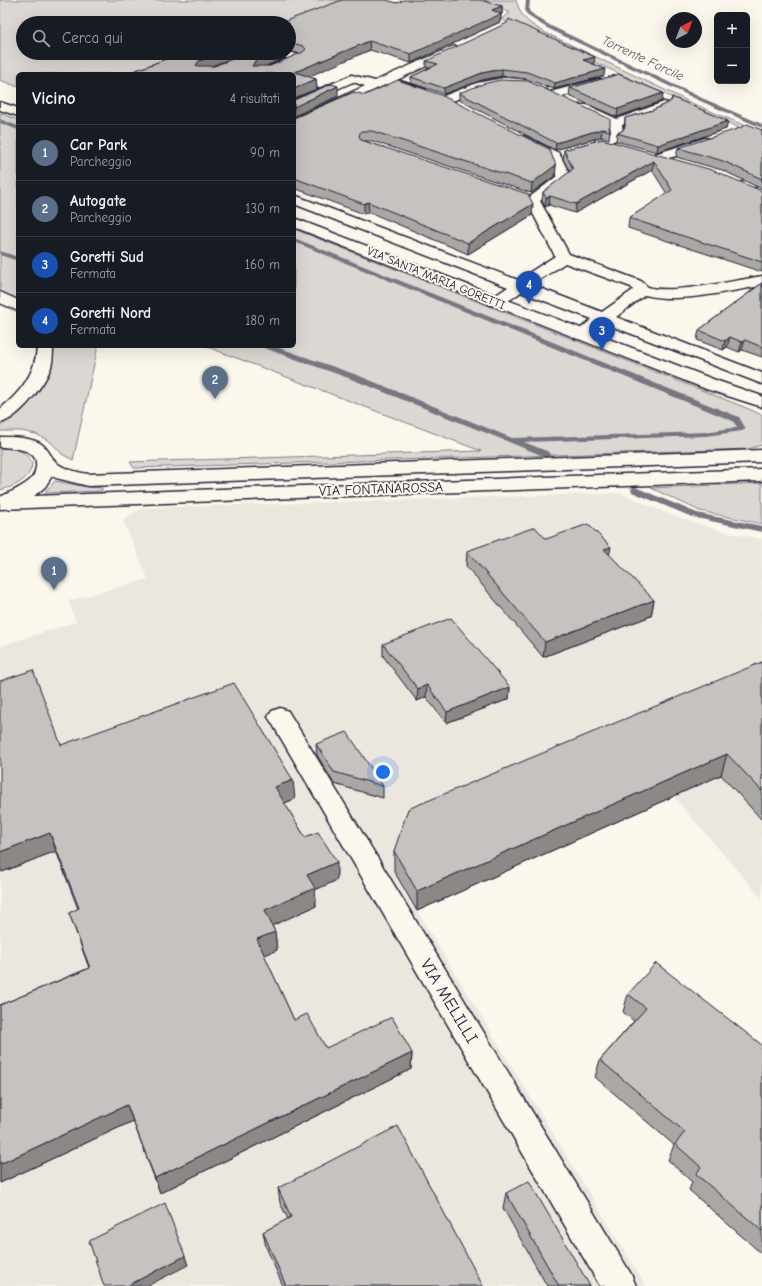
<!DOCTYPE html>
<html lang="it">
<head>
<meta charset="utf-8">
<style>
  body { margin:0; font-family:"Comic Neue",sans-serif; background:#20242c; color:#f1f3f6 }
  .controls { position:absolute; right:12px; top:12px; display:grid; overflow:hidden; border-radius:6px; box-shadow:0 4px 16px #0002 }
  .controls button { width:36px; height:36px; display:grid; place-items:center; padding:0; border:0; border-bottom:1px solid #363941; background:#171b24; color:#f1f3f6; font:20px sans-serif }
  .compass { position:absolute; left:666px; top:12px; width:36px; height:36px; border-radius:50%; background:#171b24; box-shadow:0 4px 16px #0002; rotate:42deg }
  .you { position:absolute; left:383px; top:772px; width:14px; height:14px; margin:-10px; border:3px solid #fff; border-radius:50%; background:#1a73e8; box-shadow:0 0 0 6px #1a73e833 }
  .badge { display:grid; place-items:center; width:26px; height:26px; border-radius:50%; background:#db2777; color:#fff; font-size:13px; font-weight:700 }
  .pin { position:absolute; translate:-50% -33px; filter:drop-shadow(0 1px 2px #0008) }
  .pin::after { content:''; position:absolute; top:21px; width:14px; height:12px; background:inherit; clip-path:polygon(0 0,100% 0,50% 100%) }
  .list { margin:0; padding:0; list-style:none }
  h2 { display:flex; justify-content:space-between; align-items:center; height:52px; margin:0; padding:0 16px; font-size:17px }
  h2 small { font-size:13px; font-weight:400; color:#9ea1a6 }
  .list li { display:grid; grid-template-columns:26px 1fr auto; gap:12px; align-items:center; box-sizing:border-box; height:56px; padding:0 16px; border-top:1px solid #363941 }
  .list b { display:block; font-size:15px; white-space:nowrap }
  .list p { margin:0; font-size:13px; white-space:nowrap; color:#9ea1a6 }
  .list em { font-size:13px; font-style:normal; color:#9ea1a6 }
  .icon { flex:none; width:22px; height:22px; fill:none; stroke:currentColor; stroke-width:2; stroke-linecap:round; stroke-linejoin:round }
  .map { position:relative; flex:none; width:762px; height:1286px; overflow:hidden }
  .search { position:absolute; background:#171b24; box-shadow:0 4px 16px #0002; left:16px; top:16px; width:280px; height:44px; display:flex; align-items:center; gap:10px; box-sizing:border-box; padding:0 14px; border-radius:22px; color:#9ea1a6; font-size:15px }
  .panel { position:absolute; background:#171b24; box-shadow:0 4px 16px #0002; left:16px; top:72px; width:280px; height:276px; border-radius:6px }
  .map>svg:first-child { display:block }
</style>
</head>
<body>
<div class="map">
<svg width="762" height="1286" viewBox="0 0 762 1286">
  <rect width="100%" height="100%" fill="#fbf7ec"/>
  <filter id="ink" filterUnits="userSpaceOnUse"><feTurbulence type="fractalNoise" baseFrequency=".025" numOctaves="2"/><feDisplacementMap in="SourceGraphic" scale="8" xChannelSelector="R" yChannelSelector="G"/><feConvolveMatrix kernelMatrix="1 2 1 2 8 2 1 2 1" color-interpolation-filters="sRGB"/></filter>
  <g filter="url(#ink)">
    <path fill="#ebe7df" d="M621 493 666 513 720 531 762 539V899L673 796 417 911 646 1286H0V646L76 622 68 601 148 579 123 520 142 508Z"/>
    <path fill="#dbd8d3" stroke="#7e7d87" d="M0 0H345L286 23H23V53H207L152 74H18V87L0 80Z
      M484 0H516C522 19 527 22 544 32L694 104 762 133V138L514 26 501 19 510 13Z
      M0 113 18 120V301L0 292Z
      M294 229 749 409 762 415V445L748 449 134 468 130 462 481 451 205 346H294Z
      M53 346H98L73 460 62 454 51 442 36 434 21 431H0V426C22 412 58 375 53 346Z
      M0 448C13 447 27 450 32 464 30 480 14 487 0 490Z
      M55 481 87 487 102 488V491L44 493Z
      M762 483V524L700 511 651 488Z"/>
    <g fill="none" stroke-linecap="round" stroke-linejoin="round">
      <path fill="#787681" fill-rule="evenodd" d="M526 0H530L529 11 535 16 551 26 702 98 762 124V128L698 100 547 28 531 18 525 12Z
        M0 119 18 126V130L0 123Z
        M294 238 739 417 746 429 742 431 706 436 524 442 549 452 550 454 549 456 546 457 351 379 264 348 263 346H274L357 375 512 438 706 432 737 427 733 421 294 242Z
        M0 251 18 257V261L0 255Z
        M635 487 697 513 762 526V532L692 517 632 492 631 490 632 488Z"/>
      <g stroke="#22223b" stroke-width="3">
        <path id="street" d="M454 46 460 49 458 51 397 80 425 89 427 92 425 95H417L387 84 294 127V118L365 86 353 82 294 108V100L352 75 375 81Z
          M289 52 303 56 305 58 303 60 270 74H254L256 72 288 58 277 55 275 53H289Z
          M503 78C514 78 540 80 547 89L545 91 541 93 524 87 503 85 485 88 445 104 441 103 439 100 441 97 477 83Z
          M599 79 603 80 605 82 603 84 554 99 550 98 548 95 550 92Z
          M664 102 668 103 670 106 668 109 622 125 623 134 621 137 606 145H596L595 142 596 139 611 132 610 125 579 111 577 108 579 105H587L617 119Z
          M524 136 559 153 571 177 540 201 569 254 641 281C644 283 645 285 648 287 669 295 738 280 762 276V286C727 291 680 304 645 295L616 317 762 373V384L606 324C596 331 588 342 575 338L573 335 592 319 521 292C512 298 502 308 490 305L488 302 490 299 508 287 294 204V195L518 280 555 256 526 200 557 176 549 158 520 143 518 140 520 137ZM565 263 631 287 633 290 602 312 532 285Z
          M705 138 710 139 711 142 710 145 657 162 652 161 650 158 652 155Z
          M762 175V184L742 191 737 190 735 187 737 184Z
          M0 292 18 300V311L0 303Z
          M37 346H53C53 353 53 360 51 367 44 386 19 419 0 423V409C21 392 36 373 37 346Z
          M0 437C13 437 28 437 40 443 48 448 49 454 54 460 61 469 77 472 88 474L762 450V462L88 486 56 478 52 476 45 487 34 496 762 469V481L0 509V497C10 492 21 488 30 480 34 477 35 472 36 467 39 448 12 448 0 447Z
          M280 708 288 711 631 1274 636 1286H600L272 723 268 717 272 711Z"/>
      </g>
      <g stroke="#22223b" stroke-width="3">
        <path id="primary" d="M0 102 18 108V116L0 110Z
          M294 218 718 381 762 396V407L706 389 294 227Z"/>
      </g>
      <use href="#street" fill="#fbf7ec" fill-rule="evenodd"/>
      <use href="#primary" fill="#fbf7ec" fill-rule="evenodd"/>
    </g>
    <path fill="#aaa7a5" stroke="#22223b" d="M397 3 502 6V14L501 15 500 22 411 63 370 50 308 76 316 79 317 89 294 98V74H126L182 53H245L211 66 284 58 266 66H270L300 54 289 51V23Z
      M426 61 594 63 592 64 604 76 554 89 526 79 502 76 482 80 444 94 411 83V77L429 68 426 67Z
      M616 75 663 93 662 101 617 117 569 96 570 88Z
      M354 92 556 165 555 176 531 193 372 141H365L532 215 468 254 369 212 364 214 294 188V117Z
      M459 93 610 130 609 139 601 137 555 150 459 100Z
      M672 97 728 121 726 129 657 152 616 141 617 133 622 131 624 129 625 118 653 110 668 103 671 100Z
      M762 130V189L722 170 676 157 678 148Z
      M602 139 762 191V272L628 228 629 218 667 194 652 170 575 213 549 205 545 207 542 201 543 192 570 172 563 159 564 150Z
      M762 283V357L742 350 739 352 727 347 723 350 697 340 699 330Z
      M546 539 609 555 654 600 651 616 543 657 466 566 467 551Z
      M383 644 510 687 509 699 446 723 426 697 417 701 383 656Z
      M762 662V820L721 775 417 911 394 871V851Z
      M316 744 383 786V798L334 784 317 755Z
      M61 745 295 799 284 803 305 837 337 880 315 890 316 906 272 925 275 932 277 950 264 955 294 1020 326 1048 412 1053 411 1069 160 1193 133 1121 0 1183V1005L89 968 69 913 78 909 56 851 2 872Z
      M628 994 762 1045V1254L689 1190 692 1182 668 1160 674 1145 595 1077 600 1060 634 1021 623 1012Z
      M278 1188 483 1286H283L266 1247 263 1232 288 1219 280 1203Z
      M506 1193 590 1286H547L503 1208Z"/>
    <path fill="#8b8886" stroke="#22223b" d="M502 6V14L501 15 500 22 411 63V54L492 10Z
      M369 41 370 50 296 82 295 72Z
      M221 53H245L199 71 196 65 199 61Z
      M274 53H283L284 58 255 71 252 66 255 61Z
      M595 57 594 63 582 67 583 60Z
      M502 69V76L482 80 444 94V88L482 73Z
      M605 69 604 76 554 89 555 83Z
      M316 79 317 89 294 98V89Z
      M338 86V96L294 116V107Z
      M663 93 662 101 617 117 618 109Z
      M728 121 726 129 657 152 658 145Z
      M602 129 601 137 555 150 556 143Z
      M654 161 652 170 575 213 576 204Z
      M556 165 555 176 531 193 532 183Z
      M550 196 549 205 545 207 546 198Z
      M368 202 369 212 364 214V204Z
      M533 204 532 215 468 254V243Z
      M730 337 727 347 723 350 725 341Z
      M745 340 742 350 739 352 742 342Z
      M611 547 608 562 604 549Z
      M654 600 651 616 543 657 545 642Z
      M427 685 426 697 417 701 418 689Z
      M510 687 509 699 446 723 447 712Z
      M727 754 721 775 417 911V891Z
      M293 780 295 799 277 806 275 787Z
      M50 833 56 851 2 872 0 867V852Z
      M337 862V880L315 890 316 906 267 928 265 910 307 875Z
      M275 932 277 950 260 957 257 939Z
      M412 1053 411 1069 160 1193 155 1178Z
      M127 1105 133 1121 0 1183V1164Z
      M185 1256 188 1265 147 1286H127Z"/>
    <path fill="#c6c2c0" stroke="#22223b" d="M342 0H386L397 3 404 0H480L502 6 492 10 501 14 411 54 369 41 295 72 316 79 294 89V74H126L182 53H221L199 61 196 65 197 66H214L248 53H274L255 61 252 66H270L303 52 306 49 303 46 289 42V23H280Z
      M509 19 595 57 583 60 605 69 555 83 527 72 502 69 482 73 444 88 411 77 438 64 426 61 507 23Z
      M618 74 663 93 618 109 570 88 616 75Z
      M398 80 441 95 549 149 556 165 532 183 372 131H361L359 136 361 140 528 194 533 204 468 243 368 202 364 204 294 178V118L354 92 365 95Z
      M500 80 528 81 610 119V125L609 128 610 131 602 129 556 143 459 93 483 84Z
      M331 84 338 86 294 107V100Z
      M672 97 728 121 658 145 617 133 622 131 625 127V118L653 110 668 103 672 100Z
      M747 124 762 130V179L723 161 678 148 740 128Z
      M602 139 712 170 762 191V262L629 218 672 190 654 161 576 204 550 196 546 198 543 192 573 169 564 150Z
      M762 283V347L745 340 742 342 730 337 725 341 699 330Z
      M588 524 611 547 604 549 654 600 545 642 467 551 535 527 546 539Z
      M451 618 510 687 447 712 427 685 418 689 383 644Z
      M762 662V791L727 754 417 891 394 851 408 809Z
      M33 670 61 745 234 683 293 780 275 787 305 837 318 832 337 862 307 875 315 888 265 910 275 932 257 939 294 1020 307 1014 326 1048 392 1017 412 1053 155 1178 127 1105 0 1164V1005L90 968 69 913 79 908 50 833 0 852V681Z
      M347 732 383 786 334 772 316 744Z
      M656 963 762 1045V1231L696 1174 701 1167 675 1144 685 1132 600 1060 646 1008 628 994Z
      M398 1126 483 1286H286L263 1232 291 1217 278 1188Z
      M529 1181 590 1286H559L506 1193Z
      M165 1203 185 1256 127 1286H104L89 1241Z"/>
  </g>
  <g text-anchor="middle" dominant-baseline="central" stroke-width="4" stroke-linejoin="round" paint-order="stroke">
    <g font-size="12" fill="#22223b" stroke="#fbf7ec">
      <text transform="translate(436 278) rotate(22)">VIA SANTA MARIA GORETTI</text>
    </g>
    <g font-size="13" font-style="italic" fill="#545364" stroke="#fbf7ec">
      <text transform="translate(643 58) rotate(25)">Torrente Forcile</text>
    </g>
    <g font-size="14" fill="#22223b" stroke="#fbf7ec">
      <text transform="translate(381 489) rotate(-2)">VIA FONTANAROSSA</text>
    </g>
    <g font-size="17" fill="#22223b" stroke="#fbf7ec">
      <text transform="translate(449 1001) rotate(59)">VIA MELILLI</text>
    </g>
  </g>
</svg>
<div class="controls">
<button>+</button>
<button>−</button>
</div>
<svg class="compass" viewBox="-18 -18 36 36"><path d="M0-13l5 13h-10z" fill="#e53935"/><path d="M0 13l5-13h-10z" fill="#9ea1a6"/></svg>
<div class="you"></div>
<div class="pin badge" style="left:54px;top:590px;background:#5c6f8a">1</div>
<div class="pin badge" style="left:215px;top:399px;background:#5c6f8a">2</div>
<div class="pin badge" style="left:602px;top:350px;background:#1a4fb4">3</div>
<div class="pin badge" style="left:529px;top:304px;background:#1a4fb4">4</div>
<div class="search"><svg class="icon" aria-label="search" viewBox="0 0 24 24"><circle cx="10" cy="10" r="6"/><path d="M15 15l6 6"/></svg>Cerca qui</div>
<section class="panel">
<h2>Vicino<small>4 risultati</small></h2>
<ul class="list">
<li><span class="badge" style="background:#5c6f8a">1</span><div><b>Car Park</b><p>Parcheggio</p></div><em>90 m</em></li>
<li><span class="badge" style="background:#5c6f8a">2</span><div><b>Autogate</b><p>Parcheggio</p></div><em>130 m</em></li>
<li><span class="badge" style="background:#1a4fb4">3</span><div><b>Goretti Sud</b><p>Fermata</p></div><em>160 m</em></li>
<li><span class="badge" style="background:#1a4fb4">4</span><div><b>Goretti Nord</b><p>Fermata</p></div><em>180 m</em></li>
</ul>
</section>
</div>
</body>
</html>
